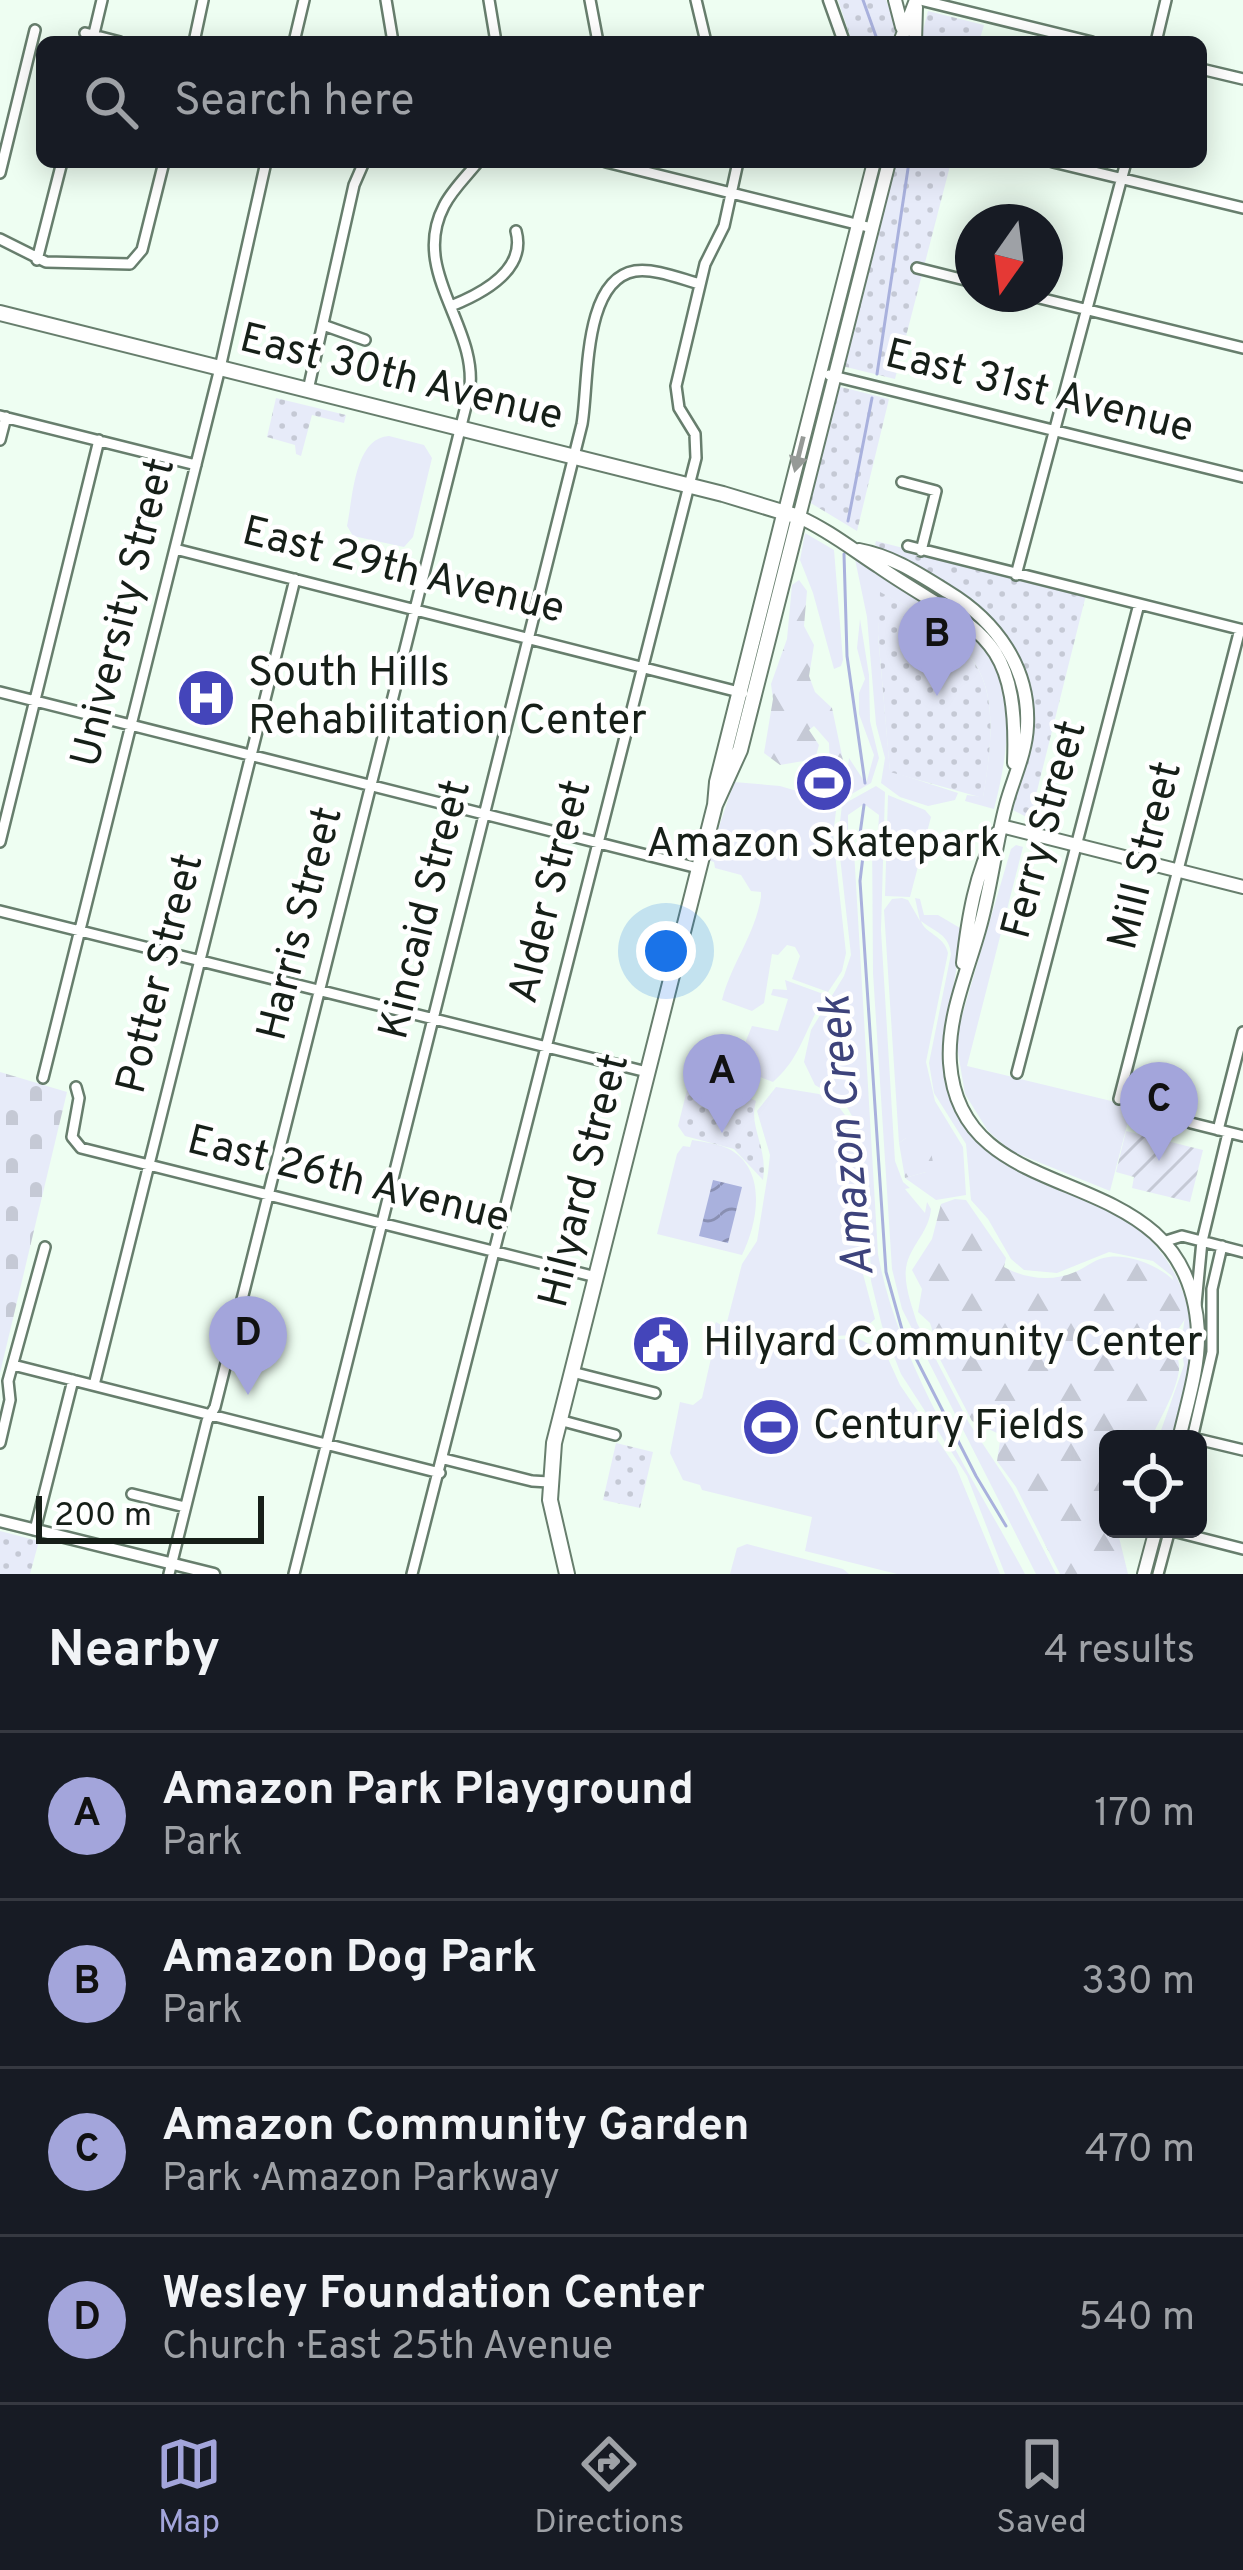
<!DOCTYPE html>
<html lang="en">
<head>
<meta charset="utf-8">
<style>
  body { margin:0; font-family:Overpass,sans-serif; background:#20242c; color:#f1f3f6 }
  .controls { position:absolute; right:36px; bottom:36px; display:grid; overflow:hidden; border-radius:18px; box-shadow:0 6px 30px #0003 }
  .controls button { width:108px; height:108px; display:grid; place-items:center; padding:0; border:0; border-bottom:3px solid #363941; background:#171b24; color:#f1f3f6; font:60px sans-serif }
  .compass { position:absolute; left:955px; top:204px; width:108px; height:108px; border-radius:50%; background:#171b24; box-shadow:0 6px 30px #0003; rotate:194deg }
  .scale { position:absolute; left:36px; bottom:30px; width:228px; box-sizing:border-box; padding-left:12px; border:6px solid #161f18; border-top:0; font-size:33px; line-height:42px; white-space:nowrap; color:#161f18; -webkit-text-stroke:9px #fff; paint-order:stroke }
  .you { position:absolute; left:666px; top:951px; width:42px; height:42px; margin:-30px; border:9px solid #fff; border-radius:50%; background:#1a73e8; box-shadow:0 0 0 18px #1a73e833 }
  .badge { display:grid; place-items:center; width:78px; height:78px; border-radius:50%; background:#a3a5db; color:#111; font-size:39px; font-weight:700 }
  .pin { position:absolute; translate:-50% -99px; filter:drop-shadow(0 3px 6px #0008) }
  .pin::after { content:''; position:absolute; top:63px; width:42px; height:36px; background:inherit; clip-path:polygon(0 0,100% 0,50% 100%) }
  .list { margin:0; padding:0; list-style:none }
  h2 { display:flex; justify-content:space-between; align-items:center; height:156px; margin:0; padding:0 48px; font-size:51px }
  h2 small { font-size:39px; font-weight:400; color:#9ea1a6 }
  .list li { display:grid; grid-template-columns:78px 1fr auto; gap:36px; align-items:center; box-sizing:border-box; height:168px; padding:0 48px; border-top:3px solid #363941 }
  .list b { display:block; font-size:45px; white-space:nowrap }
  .list p { margin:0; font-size:39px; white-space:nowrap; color:#9ea1a6 }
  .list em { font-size:39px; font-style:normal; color:#9ea1a6 }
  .icon { flex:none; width:66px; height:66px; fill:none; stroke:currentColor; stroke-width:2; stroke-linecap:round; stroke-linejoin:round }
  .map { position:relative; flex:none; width:1243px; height:1574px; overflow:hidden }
  .search { position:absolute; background:#171b24; box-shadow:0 6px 30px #0003; left:36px; right:36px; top:36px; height:132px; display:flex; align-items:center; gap:30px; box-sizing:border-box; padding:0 42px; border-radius:18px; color:#9ea1a6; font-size:45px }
  .sheet { height:828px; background:#171b24 }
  nav { display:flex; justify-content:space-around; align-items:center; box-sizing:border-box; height:168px; border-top:3px solid #363941; background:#171b24; font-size:33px; color:#9ea1a6 }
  nav a { display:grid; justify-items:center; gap:6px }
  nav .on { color:#a3a5db }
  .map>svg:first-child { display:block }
</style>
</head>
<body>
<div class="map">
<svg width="1243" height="1574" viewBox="0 0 1243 1574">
  <defs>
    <pattern id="forest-firs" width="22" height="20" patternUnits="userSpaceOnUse" patternTransform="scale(3)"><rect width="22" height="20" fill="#e7ebf9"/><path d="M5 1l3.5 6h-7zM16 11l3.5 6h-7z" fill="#c5c9d5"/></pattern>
    <pattern id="cemetery-stones" width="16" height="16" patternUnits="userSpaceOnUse" patternTransform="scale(3)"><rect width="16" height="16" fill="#e7ebf9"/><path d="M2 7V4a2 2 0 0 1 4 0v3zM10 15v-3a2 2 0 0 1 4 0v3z" fill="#c5c9d5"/></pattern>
    <pattern id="park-dots" width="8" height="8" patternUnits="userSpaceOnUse" patternTransform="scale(3)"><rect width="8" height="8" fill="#e7ebf9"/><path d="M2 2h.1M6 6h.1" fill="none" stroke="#c5c9d5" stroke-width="1.8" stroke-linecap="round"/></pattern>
    <pattern id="garden-furrows" width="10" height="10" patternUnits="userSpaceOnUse" patternTransform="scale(3)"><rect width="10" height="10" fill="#e7ebf9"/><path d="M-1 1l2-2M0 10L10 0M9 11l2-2" fill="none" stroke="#c5c9d5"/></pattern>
    <pattern id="water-waves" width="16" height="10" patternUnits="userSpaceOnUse" patternTransform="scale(3)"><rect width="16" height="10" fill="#a9b1dd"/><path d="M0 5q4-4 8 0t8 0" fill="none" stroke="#898fb2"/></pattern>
  </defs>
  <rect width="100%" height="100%" fill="#eefef2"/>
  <path fill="#e7ebf9" d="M389 436 424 445 432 458 413 537 404 547 353 536 347 526C353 498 354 438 389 436Z
    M805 533 834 550 843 660 841 666 834 669 813 593 800 560Z
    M855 559C979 627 1034 655 994 809L965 801 967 795 983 797C1003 680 988 647 881 593L878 635 890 771 958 793 955 800 928 806 900 797 881 783 885 758 876 724 867 617Z
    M860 619 869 675 870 721 879 758 871 783 848 796 845 794 849 758 866 784 874 755 859 714V693L865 679 857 648Z
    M734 782 780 786 837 803 833 835 846 953 842 971 828 992 792 979 800 956 795 947 787 945 778 955 772 954 764 1003 752 1011 722 1000C731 964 755 935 761 897V892L751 891 741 875 715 868 714 862 708 860Z
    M876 786 885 792 881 930 895 1161 903 1182 910 1188 905 1189 925 1213 927 1202 931 1209C929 1231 913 1243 907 1263 902 1281 912 1306 917 1323L969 1423 1012 1488 1056 1574H1036L902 1309 892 1269 873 973 872 834H878L879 815 864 804 848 815V833L853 834 878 1254C898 1365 972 1475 1025 1574H1005L967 1476 901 1374 882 1326 871 1281 869 1217 852 1116 844 1102 815 1085 804 1062 811 1030 844 976 851 955 838 839 842 805Z
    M888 795 925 810 931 817 910 897 885 896Z
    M1016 845 1023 847 967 1066 1132 1106 1110 1191 1011 1151 988 1131 965 1094 957 1047 959 1026 1011 849Z
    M902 898 908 900 920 921 915 898 920 899 924 915H938L960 928C960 990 929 1049 956 1109 981 1166 1037 1178 1089 1199 1151 1224 1195 1280 1191 1349 1190 1379 1179 1410 1172 1439H1158L1184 1365 1181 1345 1185 1316 1172 1276 1153 1261 1109 1252 1057 1273 1024 1270 1011 1259 988 1219 971 1200 966 1144 934 1093 929 1063 951 954C949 934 935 932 921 921 925 934 944 935 948 953L926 1062 935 1101 963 1147 966 1195 936 1200 905 1178 926 1172 906 1138 899 1143 884 910 892 899Z
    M785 980 826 995C805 1027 802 1057 773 1082L744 1071 740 1055 752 1026 778 1031 788 999 771 995 773 989 787 990Z
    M776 1087 819 1094 839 1107 850 1122 864 1221 863 1274 875 1319 858 1334C818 1338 763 1345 727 1322L742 1264 757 1241 768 1173 770 1155 757 1111Z
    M692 1140C704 1142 721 1144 731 1150 768 1172 757 1225 742 1255L657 1234 677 1154 683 1146 690 1147Z
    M716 1322 733 1332 777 1340 859 1339 885 1352 900 1385 956 1467 1000 1574H897L805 1551 812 1517 702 1490 700 1485 683 1480 670 1453 680 1402 693 1405 702 1398 711 1358 707 1350Z
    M747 1544 843 1569 849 1574H730L737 1548Z"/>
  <path fill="url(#forest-firs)" d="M799 580 807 591 804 626 814 645 809 676 815 692 832 708 844 765 845 771 839 775 830 769 829 743 814 726 809 730 819 745 815 759 780 765 764 753 773 699 771 684 787 639 792 585Z
    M906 1138C922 1140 933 1148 933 1165L926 1172 905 1178 899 1143Z
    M955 1199 966 1200 1006 1258 1004 1267C1026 1279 1052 1282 1075 1272 1087 1267 1096 1258 1109 1257 1139 1253 1197 1280 1185 1318 1183 1324 1178 1328 1176 1333 1172 1347 1180 1357 1179 1370 1176 1393 1160 1418 1151 1439H1108V1529H1117L1128 1574H1060L1016 1487 997 1461 1001 1435 972 1421 932 1344 935 1339 930 1323 918 1312 922 1289 912 1270 932 1239 941 1204Z"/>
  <path fill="url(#cemetery-stones)" d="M0 1072 67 1092 0 1373Z"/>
  <path fill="url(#park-dots)" d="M838 0H886L898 29 895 42H852Z
    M928 11 984 25 979 42H920Z
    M892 162H951L895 379 842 366Z
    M837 386 889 399 857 531 809 502Z
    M276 398 346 415 344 423 312 415 301 456 296 454 295 445 267 437Z
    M876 541 1086 595 1030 819 1013 810 1029 745 1016 655 921 571 875 545Z
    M880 592C988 648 1003 679 983 798L890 772 878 634Z
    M711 1086 737 1091 756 1101C748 1127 768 1146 763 1180L734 1149 685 1136 678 1126 687 1090Z
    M616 1443 653 1452 640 1508 603 1500Z
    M0 1531 39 1541 30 1574H0Z"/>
  <path fill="url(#garden-furrows)" d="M1126 1131 1203 1150 1190 1202 1132 1188 1134 1177 1116 1172Z"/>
  <path fill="url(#water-waves)" d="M713 1180 742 1187 728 1243 699 1236Z"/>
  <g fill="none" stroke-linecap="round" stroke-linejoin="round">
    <path stroke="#a9b1dd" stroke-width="3" d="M863 0 878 42
      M877 374 909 162
      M848 521 872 398
      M844 554 847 656 865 783
      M864 805 859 841 864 848 860 881 886 1272 903 1333 976 1476 1006 1526"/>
    <g stroke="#677e6d" stroke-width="14">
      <path id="minor" d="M386 0 393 42
        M489 0 496 42
        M590 0 598 42
        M696 0 706 42
        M920 0 1092 42
        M85 33 120 42
        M92 42 102 0
        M194 42 203 0
        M294 42 304 0
        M1156 42 1166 0
        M1201 69 1243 79
        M606 162 872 228
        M1053 162 1243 208
        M0 173 35 30
        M0 239 46 262 130 264 142 250 164 162
        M37 260 62 162
        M917 268 973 282
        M1023 294 1243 348
        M451 306C481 294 527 271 516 231
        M323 325 365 340
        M829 375 1243 477
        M308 390 354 185 364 162
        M0 416 196 465
        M0 440 6 417
        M902 482 936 491 921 551
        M908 546 1243 630
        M175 549 743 693
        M1016 575 1126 162
        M0 692 698 868
        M0 842 99 440
        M0 911 647 1072
        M1017 1073 1139 604
        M43 1078 220 368 266 162
        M76 1087 79 1098 72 1137 81 1148 596 1277
        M1119 1099 1240 629
        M1191 1123 1243 1136
        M1218 1130 1243 1032
        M1163 1242 1182 1236 1243 1252
        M1196 1304 1202 1241 1228 1133
        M13 1365 440 1473
        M572 1372 655 1393
        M94 1385 295 579
        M559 1420 615 1435
        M1193 1438 1243 1450
        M1192 1439 1212 1352V1289L1222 1246
        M0 1443 10 1400 8 1381 45 1247
        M444 1459 532 1481 549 1482
        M132 1494 185 1507
        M35 1530 73 1380
        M1169 1530 1243 1549
        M169 1574 207 1421 215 1407 469 394C481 328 409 273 444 206 452 190 466 177 478 162
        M294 1574 582 424C589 384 582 280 635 271 655 268 681 279 700 284
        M412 1574 696 458 695 434 679 408 676 386 705 264 724 226 738 162
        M1158 1574 1170 1529"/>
    </g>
    <g stroke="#677e6d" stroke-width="15">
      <path id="tertiary" d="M829 0 844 42
        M0 1521 214 1574"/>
    </g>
    <g stroke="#677e6d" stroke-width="16">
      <path id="secondary" d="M895 0 902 27
        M900 42 916 0
        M915 42 916 7
        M889 162 799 517C828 530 852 549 878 566 973 632 1019 626 1014 763
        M785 511 874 162
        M859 550C892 556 919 574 948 592 996 621 1030 668 1027 726 1026 753 1013 779 1006 805 995 846 991 889 979 930 967 973 947 1017 950 1063 961 1221 1189 1150 1198 1332 1199 1368 1187 1404 1179 1439
        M1001 826 1243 887
        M963 963C968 919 975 873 997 833
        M1144 1574 1156 1529"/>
    </g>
    <g stroke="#677e6d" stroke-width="18">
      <path id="primary" d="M0 313 723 494 799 517 740 750 715 805
        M567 1574 550 1500 554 1443 715 805 717 782 785 511"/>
    </g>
    <use href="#minor" stroke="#fff" stroke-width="9"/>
    <use href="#tertiary" stroke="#fff" stroke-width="10"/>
    <use href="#secondary" stroke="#fff" stroke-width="12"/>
    <use href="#primary" stroke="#fff" stroke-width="14"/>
  </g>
  <defs><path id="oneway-solid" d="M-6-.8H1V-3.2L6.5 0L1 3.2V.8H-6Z" transform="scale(3)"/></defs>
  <use fill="#969a97" href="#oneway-solid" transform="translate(799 454) rotate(104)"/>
  <defs>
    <g id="hospital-disc" transform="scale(3)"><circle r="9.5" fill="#4445ba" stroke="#fff"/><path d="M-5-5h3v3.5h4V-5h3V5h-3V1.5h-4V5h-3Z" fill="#fff"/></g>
    <g id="stadium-disc" transform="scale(3)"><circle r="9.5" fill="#4445ba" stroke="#fff"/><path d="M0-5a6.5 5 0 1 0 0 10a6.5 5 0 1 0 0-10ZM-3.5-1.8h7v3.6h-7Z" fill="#fff"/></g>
    <g id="civic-disc" transform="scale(3)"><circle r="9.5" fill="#4445ba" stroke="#fff"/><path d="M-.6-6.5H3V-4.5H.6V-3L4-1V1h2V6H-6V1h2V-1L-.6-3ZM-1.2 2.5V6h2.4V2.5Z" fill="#fff"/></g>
  </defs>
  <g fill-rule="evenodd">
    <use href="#hospital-disc" x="206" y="698"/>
    <use href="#stadium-disc" x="824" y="783"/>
    <use href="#civic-disc" x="661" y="1344"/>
    <use href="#stadium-disc" x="771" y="1427"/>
  </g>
  <g text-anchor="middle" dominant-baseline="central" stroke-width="9" stroke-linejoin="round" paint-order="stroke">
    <g font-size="42" fill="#161f18" stroke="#fff">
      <text transform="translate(401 379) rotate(14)">East 30th Avenue</text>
      <text transform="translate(1039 393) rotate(14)">East 31st Avenue</text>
      <text transform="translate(403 572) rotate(14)">East 29th Avenue</text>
      <text transform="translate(125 613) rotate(-76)">University Street</text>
      <text transform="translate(1046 830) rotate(-75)">Ferry Street</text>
      <text transform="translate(1147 856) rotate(-76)">Mill Street</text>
      <text transform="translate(552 892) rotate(-76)">Alder Street</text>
      <text transform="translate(427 910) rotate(-76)">Kincaid Street</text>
      <text transform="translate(302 924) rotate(-76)">Harris Street</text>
      <text transform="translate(162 974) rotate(-76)">Potter Street</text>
      <text transform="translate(348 1181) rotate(14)">East 26th Avenue</text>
      <text transform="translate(586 1181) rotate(-76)">Hilyard Street</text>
    </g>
    <g font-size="42" fill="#161f18" stroke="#fff" text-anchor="start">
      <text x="248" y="674">South Hills<tspan x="248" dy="48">Rehabilitation Center</tspan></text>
      <text x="824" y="845" text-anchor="middle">Amazon Skatepark</text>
      <text x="703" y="1344">Hilyard Community Center</text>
      <text x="813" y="1427">Century Fields</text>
    </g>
    <g font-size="45" font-style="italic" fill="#3d437b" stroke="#fff">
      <text transform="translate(849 1136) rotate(-95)">Amazon Creek</text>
    </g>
  </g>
</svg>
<div class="controls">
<button><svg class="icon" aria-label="locate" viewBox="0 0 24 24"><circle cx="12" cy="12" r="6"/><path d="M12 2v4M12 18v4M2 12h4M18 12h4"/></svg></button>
</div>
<svg class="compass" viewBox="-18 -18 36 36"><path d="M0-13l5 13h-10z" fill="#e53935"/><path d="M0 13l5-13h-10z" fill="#9ea1a6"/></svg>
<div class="scale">200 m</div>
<div class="you"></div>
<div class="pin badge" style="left:722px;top:1133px">A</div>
<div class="pin badge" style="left:937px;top:696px">B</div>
<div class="pin badge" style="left:1159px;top:1161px">C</div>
<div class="pin badge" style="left:248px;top:1395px">D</div>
<div class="search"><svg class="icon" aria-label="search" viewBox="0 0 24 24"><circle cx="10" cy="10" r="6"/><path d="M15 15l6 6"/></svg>Search here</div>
</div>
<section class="sheet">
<h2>Nearby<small>4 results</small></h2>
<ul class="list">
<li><span class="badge">A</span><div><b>Amazon Park Playground</b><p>Park</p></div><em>170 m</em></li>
<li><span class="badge">B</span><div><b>Amazon Dog Park</b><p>Park</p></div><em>330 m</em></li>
<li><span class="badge">C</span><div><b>Amazon Community Garden</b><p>Park · Amazon Parkway</p></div><em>470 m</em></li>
<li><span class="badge">D</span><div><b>Wesley Foundation Center</b><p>Church · East 25th Avenue</p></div><em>540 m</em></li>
</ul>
</section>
<nav>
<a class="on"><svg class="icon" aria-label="map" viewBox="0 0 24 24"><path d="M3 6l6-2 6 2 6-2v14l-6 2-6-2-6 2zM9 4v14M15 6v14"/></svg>Map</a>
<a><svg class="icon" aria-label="directions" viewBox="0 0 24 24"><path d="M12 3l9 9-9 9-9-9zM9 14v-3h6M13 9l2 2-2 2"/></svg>Directions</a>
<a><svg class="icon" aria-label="saved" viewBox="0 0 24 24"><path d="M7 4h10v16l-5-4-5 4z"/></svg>Saved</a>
</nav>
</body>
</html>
